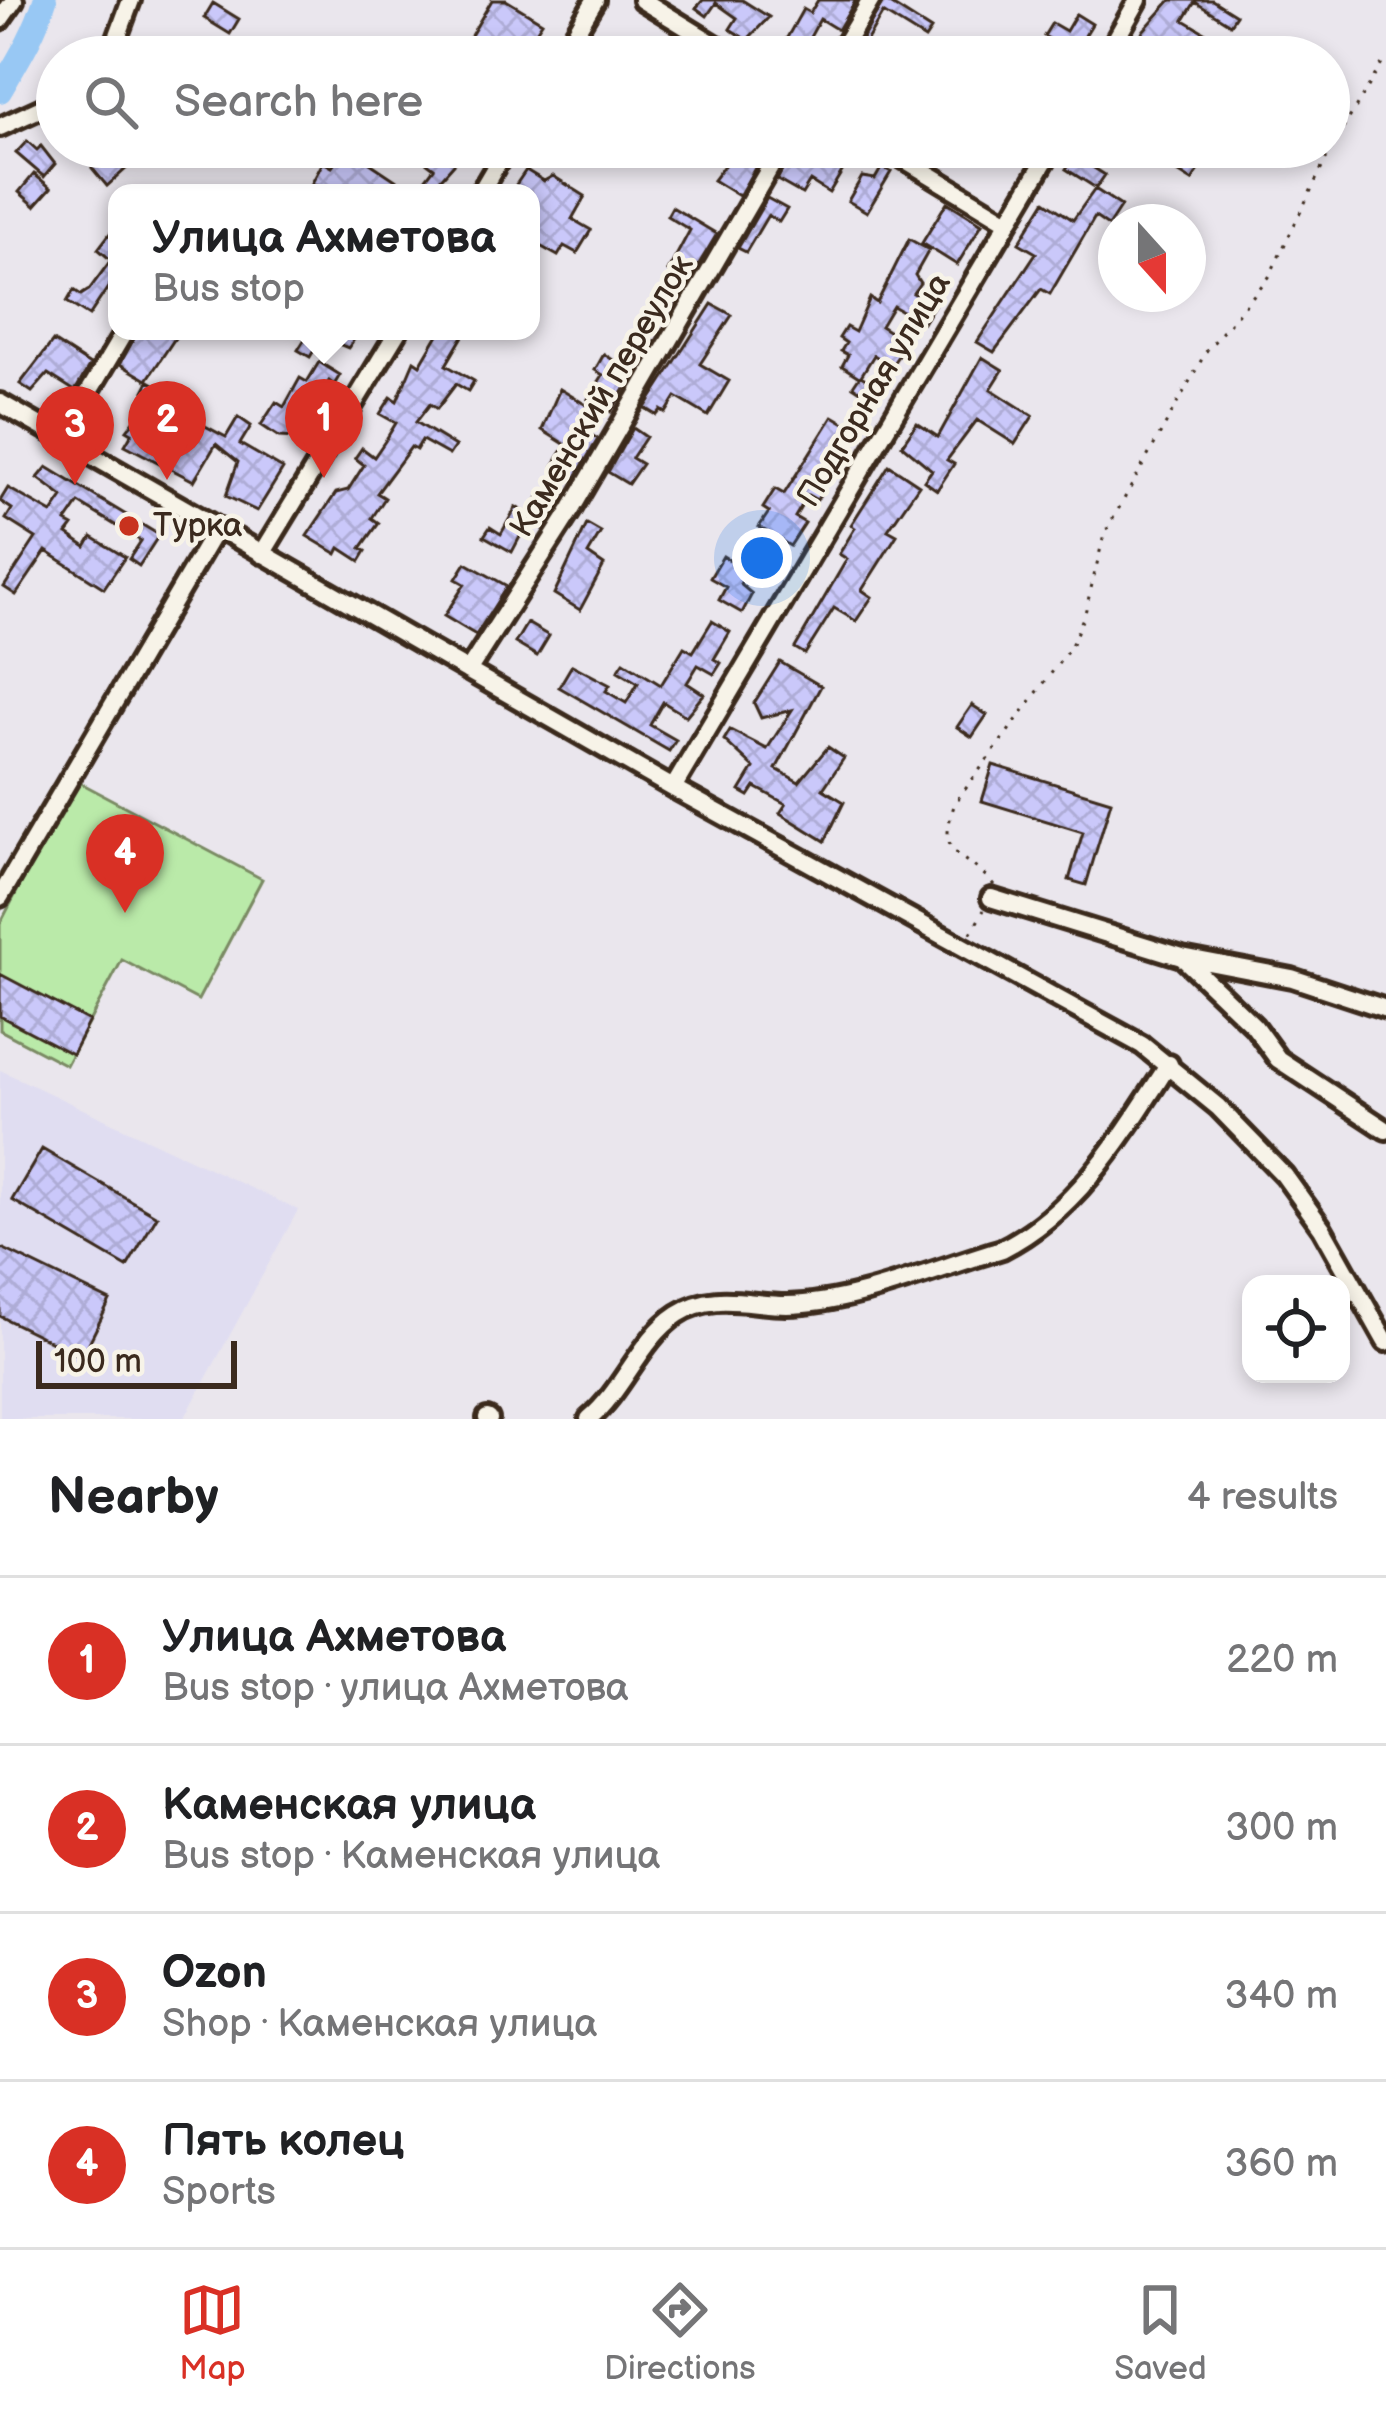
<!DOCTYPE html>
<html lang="en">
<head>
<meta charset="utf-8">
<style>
  body { margin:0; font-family:"Balsamiq Sans",sans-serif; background:#f6f6f6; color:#202124 }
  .controls { position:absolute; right:36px; bottom:36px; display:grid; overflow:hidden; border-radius:24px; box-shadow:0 6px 18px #0003 }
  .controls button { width:108px; height:108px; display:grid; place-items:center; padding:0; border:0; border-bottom:3px solid #e0e0e0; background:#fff; color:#202124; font:60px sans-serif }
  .compass { position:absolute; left:1098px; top:204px; width:108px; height:108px; border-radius:50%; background:#fff; box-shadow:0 6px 18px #0003; rotate:159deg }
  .scale { position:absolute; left:36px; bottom:30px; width:201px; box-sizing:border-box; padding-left:12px; border:6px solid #3b2a1e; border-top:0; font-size:33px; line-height:42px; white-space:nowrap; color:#3b2a1e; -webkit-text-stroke:9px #f7f3e8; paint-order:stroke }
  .you { position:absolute; left:762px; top:558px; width:42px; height:42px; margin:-30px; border:9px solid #fff; border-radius:50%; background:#1a73e8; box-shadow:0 0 0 18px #1a73e833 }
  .badge { display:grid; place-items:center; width:78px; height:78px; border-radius:50%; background:#d93025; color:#fff; font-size:39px; font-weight:700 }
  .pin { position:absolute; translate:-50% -99px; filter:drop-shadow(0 3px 6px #0008) }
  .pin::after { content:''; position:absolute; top:63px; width:42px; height:36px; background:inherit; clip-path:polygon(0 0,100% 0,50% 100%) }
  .popup { position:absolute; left:108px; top:184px; width:432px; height:156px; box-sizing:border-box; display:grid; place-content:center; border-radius:24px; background:#fff; filter:drop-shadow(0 3px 9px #0005); font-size:39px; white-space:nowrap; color:#757577 }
  .popup b { font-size:45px; color:#202124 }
  .popup::after { content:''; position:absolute; left:50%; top:100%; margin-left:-24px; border:24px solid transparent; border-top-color:#fff }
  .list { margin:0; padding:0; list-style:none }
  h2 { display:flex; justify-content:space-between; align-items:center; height:156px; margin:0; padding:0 48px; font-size:51px }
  h2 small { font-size:39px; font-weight:400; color:#757577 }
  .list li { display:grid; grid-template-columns:78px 1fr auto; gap:36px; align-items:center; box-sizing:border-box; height:168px; padding:0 48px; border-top:3px solid #e0e0e0 }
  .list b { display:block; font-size:45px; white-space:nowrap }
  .list p { margin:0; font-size:39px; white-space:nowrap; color:#757577 }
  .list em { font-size:39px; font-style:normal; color:#757577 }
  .icon { flex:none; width:66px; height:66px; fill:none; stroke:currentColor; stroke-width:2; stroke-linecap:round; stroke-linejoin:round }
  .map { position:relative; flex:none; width:1386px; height:1419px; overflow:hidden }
  .search { position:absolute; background:#fff; box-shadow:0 6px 18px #0003; left:36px; right:36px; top:36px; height:132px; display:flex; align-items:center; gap:30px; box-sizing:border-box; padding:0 42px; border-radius:66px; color:#757577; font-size:45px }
  .sheet { height:828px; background:#fff }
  nav { display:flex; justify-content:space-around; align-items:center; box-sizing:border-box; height:168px; border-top:3px solid #e0e0e0; background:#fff; font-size:33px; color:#757577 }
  nav a { display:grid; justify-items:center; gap:6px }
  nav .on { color:#d93025 }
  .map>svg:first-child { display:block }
</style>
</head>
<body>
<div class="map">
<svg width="1386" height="1419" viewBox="0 0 1386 1419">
  <defs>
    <pattern id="building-cross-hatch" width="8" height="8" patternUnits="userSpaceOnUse" patternTransform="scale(3)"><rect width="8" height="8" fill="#cac8fa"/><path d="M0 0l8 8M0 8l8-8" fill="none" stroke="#aeacd6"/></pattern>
  </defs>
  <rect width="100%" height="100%" fill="#eae6ed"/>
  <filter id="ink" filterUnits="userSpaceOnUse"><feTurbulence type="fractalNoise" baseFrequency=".00833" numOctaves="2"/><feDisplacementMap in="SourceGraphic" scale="24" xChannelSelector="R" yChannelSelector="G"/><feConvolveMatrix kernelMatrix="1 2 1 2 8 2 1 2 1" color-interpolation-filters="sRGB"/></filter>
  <g filter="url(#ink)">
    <path fill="#e0ddf1" d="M0 1070 298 1210 184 1419H0Z"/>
    <path fill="#baeaa9" stroke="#7a8a64" stroke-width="3" d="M75 780 262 879 198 1000 122 960 66 1065 0 1030V924Z"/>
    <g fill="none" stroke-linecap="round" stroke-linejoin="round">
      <path stroke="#98c8f4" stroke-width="24" d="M0 91C18 60 34 35 45 0"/>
    </g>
    <path fill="url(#building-cross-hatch)" stroke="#3b2a1e" stroke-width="3" d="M492 0H506L542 22 519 57H476L463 49Z
      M703 0H742L769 17 747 40 730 29 737 18 716 3 707 16 696 8Z
      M818 0H856L838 30 820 19 799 57H790L781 52 784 43 803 9 810 13Z
      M884 0 931 30 925 39 883 13 861 50 872 57H852Z
      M1171 0H1212L1236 15 1230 24 1195 2 1184 20 1216 39 1205 57H1144L1151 48 1139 40 1143 31Z
      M213 3 239 19 230 34 204 18Z
      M1076 14 1092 24 1078 47 1093 57H1043L1053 41 1044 36 1052 23 1066 31Z
      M27 141 37 150 41 146 55 164 44 177 16 153Z
      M100 147H150L107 186 92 168 107 155Z
      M346 147 415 193 434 168 406 147H446L461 156 428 193H392L375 182 368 193H333L312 183 323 162 332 167Z
      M738 147 759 151 767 147 739 196 713 180Z
      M795 147H817L814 151 843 170 829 193 810 181 802 194 777 180Z
      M1168 147 1204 162 1192 181 1160 161Z
      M1075 156 1105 175 1096 188 1066 169Z
      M882 167 891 172 867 212 848 201 862 177 875 179Z
      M526 170 544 181 553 176 585 196 572 219 591 230 577 253 564 246 558 256 531 241 535 203 531 193 513 189Z
      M34 174 51 188 35 206 19 192Z
      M1095 189 1121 206 1108 226 1095 217 1050 294 1041 289 994 352 977 342 1036 253 1019 243 1045 201 1073 220Z
      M767 198 787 209 779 222 768 215 746 252 738 248Z
      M947 202 982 224 957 265 922 243Z
      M672 207 717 234 687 284 668 271 690 230 667 216Z
      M117 224V292L109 286 89 316 67 302 74 290 81 295 89 290 111 260 98 249Z
      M909 239 929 250 915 275 920 283 913 293 934 305 923 323 893 306 881 326 907 343 891 366 874 355 861 376 875 385 868 396 853 386 859 377 842 366 848 355 841 351 846 343 839 338 846 327 855 332 870 298 877 303Z
      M712 304 732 315 700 364 729 381 708 416 676 397 666 413 661 410 657 415 645 408Z
      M138 331H163L175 338 147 380 120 364Z
      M310 331H360L348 348 322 337 310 357 298 350Z
      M440 331H466L446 365 474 381 468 391 456 384 437 409 430 404 416 422 455 446 449 455 422 440 416 450 411 447 377 493 385 498 372 518 379 523 361 548 366 551 360 561 340 548 337 554 307 536 336 493 348 490 364 465 355 458 362 448 374 457 385 441 396 423 380 414 391 397 397 401 414 361 420 365Z
      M53 341 90 365 75 391 48 374 32 392 20 384Z
      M604 354 634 374 611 412 588 399 603 375 595 370Z
      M982 357 1003 370 991 389 1033 416 1015 444 977 420 947 460 954 464 937 490 924 481 932 470 902 445 917 423 938 437Z
      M319 362 340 375 334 385 329 381 297 438 279 437 261 425 276 402 284 407 300 378 307 382Z
      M149 381 170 393 164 404 226 437 238 417 251 426 240 444 283 469 257 511 226 496 238 462 216 444 194 481 125 445 132 433 127 430 153 397 144 391Z
      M560 389 588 406 576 426 598 439 574 480 553 466 566 445 542 430Z
      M833 416 855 429 817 500 808 495 795 517 805 523 790 546 759 527 769 512 763 508 775 489 784 494Z
      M633 428 646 437 632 458 642 464 628 484 608 472Z
      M889 465 919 485 888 530 897 535 862 590 872 597 856 621 834 608 805 654 795 648 847 559 839 554 855 528 851 525Z
      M47 467 159 535 139 566 129 559 141 541 79 503 66 522 73 526 67 534 86 547 92 537 125 557 104 588 46 551 16 595 4 587 36 538 6 519 12 509 0 501 8 488 52 513 63 497 38 478Z
      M540 495 558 506 546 525 529 515Z
      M516 507 531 516 512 552 484 536 490 527 501 534Z
      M587 524 601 532 588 554 604 565 580 610 554 594Z
      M738 555 753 564 740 584 752 594 742 613 719 600 726 587 710 578 723 556 733 562Z
      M466 563 507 586 476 635 444 616 465 584 456 579Z
      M712 621 730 632 714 659 721 663 714 674 698 665 687 683 704 694 686 716 663 702 650 725 676 740 669 751 559 687 572 665 610 685 606 691 626 703 638 683 618 671 624 662 661 685 684 647 693 652Z
      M527 623 549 636 537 656 515 643Z
      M780 662 821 686 776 769 799 782 828 747 844 758 823 789 844 802 825 841 780 813 786 804 755 787 749 796 740 791 754 768 724 740 730 730 767 749 792 710 761 718 754 703Z
      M972 705 987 715 972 737 957 727Z
      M993 765 1111 801 1086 885 1069 880 1083 832 982 801Z
      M0 974 89 1021 72 1054 0 1016Z
      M42 1149 157 1216 127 1267 12 1200Z
      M0 1247 110 1301 82 1357 0 1316Z"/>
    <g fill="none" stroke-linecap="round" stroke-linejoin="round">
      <g stroke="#3b2a1e" stroke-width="26">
        <path id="minor" d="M642 0 735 57
          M0 20 14 0
          M110 57 131 0
          M561 57 595 0
          M837 57 871 0
          M1106 57 1138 0
          M0 127 57 101
          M884 147 1008 222
          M480 193 507 147
          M0 403 673 788 1142 1045 1218 1107 1284 1175 1322 1228 1386 1342
          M61 439 125 331
          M262 554 398 331
          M468 671 571 510 782 147
          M673 788 1053 147
          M0 897 216 529
          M991 898 1182 957 1292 978 1386 1009
          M1183 958 1254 1026 1278 1059 1386 1130
          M487 1418 489 1419
          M589 1419C624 1390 640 1339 678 1314 713 1291 749 1305 787 1305 854 1304 937 1268 1002 1249 1078 1211 1124 1133 1169 1064"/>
      </g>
      <path stroke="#3b2a1e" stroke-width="3" stroke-dasharray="3 9" stroke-linecap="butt" d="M994 885C964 849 934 862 955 803L1070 648 1085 613 1104 535 1207 350 1269 277 1332 147 1386 57
        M971 933 984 910"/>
      <use href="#minor" stroke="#f7f3e8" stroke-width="16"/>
    </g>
  </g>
  <circle fill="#c8321e" stroke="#f7f3e8" stroke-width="4.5" cx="129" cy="526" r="12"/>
  <g text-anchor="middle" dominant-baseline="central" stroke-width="9" stroke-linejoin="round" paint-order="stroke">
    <g font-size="33" fill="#3b2a1e" stroke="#f7f3e8">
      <text transform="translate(874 390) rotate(-59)">Подгорная улица</text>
      <text transform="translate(602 396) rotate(-59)">Каменский переулок</text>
    </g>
    <g font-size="33" fill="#3b2a1e" stroke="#f7f3e8" text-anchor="start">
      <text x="153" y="526">Турка</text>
    </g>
  </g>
</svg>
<div class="controls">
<button><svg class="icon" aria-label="locate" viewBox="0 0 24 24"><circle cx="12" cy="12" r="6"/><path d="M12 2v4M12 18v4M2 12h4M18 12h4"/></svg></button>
</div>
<svg class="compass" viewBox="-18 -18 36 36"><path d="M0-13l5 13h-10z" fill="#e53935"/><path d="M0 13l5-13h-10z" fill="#757577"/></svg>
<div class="scale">100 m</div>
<div class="you"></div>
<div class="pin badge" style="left:324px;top:478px">1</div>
<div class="popup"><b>Улица Ахметова</b>Bus stop</div>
<div class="pin badge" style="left:167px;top:480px">2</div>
<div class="pin badge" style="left:75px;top:485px">3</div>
<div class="pin badge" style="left:125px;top:913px">4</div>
<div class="search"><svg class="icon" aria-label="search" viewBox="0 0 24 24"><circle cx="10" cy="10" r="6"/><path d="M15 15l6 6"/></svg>Search here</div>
</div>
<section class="sheet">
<h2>Nearby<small>4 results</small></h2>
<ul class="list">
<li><span class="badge">1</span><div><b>Улица Ахметова</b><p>Bus stop · улица Ахметова</p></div><em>220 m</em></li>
<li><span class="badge">2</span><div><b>Каменская улица</b><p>Bus stop · Каменская улица</p></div><em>300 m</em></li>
<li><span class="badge">3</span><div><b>Ozon</b><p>Shop · Каменская улица</p></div><em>340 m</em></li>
<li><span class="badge">4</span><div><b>Пять колец</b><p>Sports</p></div><em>360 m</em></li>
</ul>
</section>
<nav>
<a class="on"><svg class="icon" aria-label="map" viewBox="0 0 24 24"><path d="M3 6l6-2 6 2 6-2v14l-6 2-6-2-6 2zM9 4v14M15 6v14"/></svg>Map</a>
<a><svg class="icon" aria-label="directions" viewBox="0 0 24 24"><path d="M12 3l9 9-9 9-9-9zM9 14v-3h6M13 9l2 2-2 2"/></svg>Directions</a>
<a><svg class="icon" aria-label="saved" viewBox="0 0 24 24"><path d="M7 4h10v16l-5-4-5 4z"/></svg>Saved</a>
</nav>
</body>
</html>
